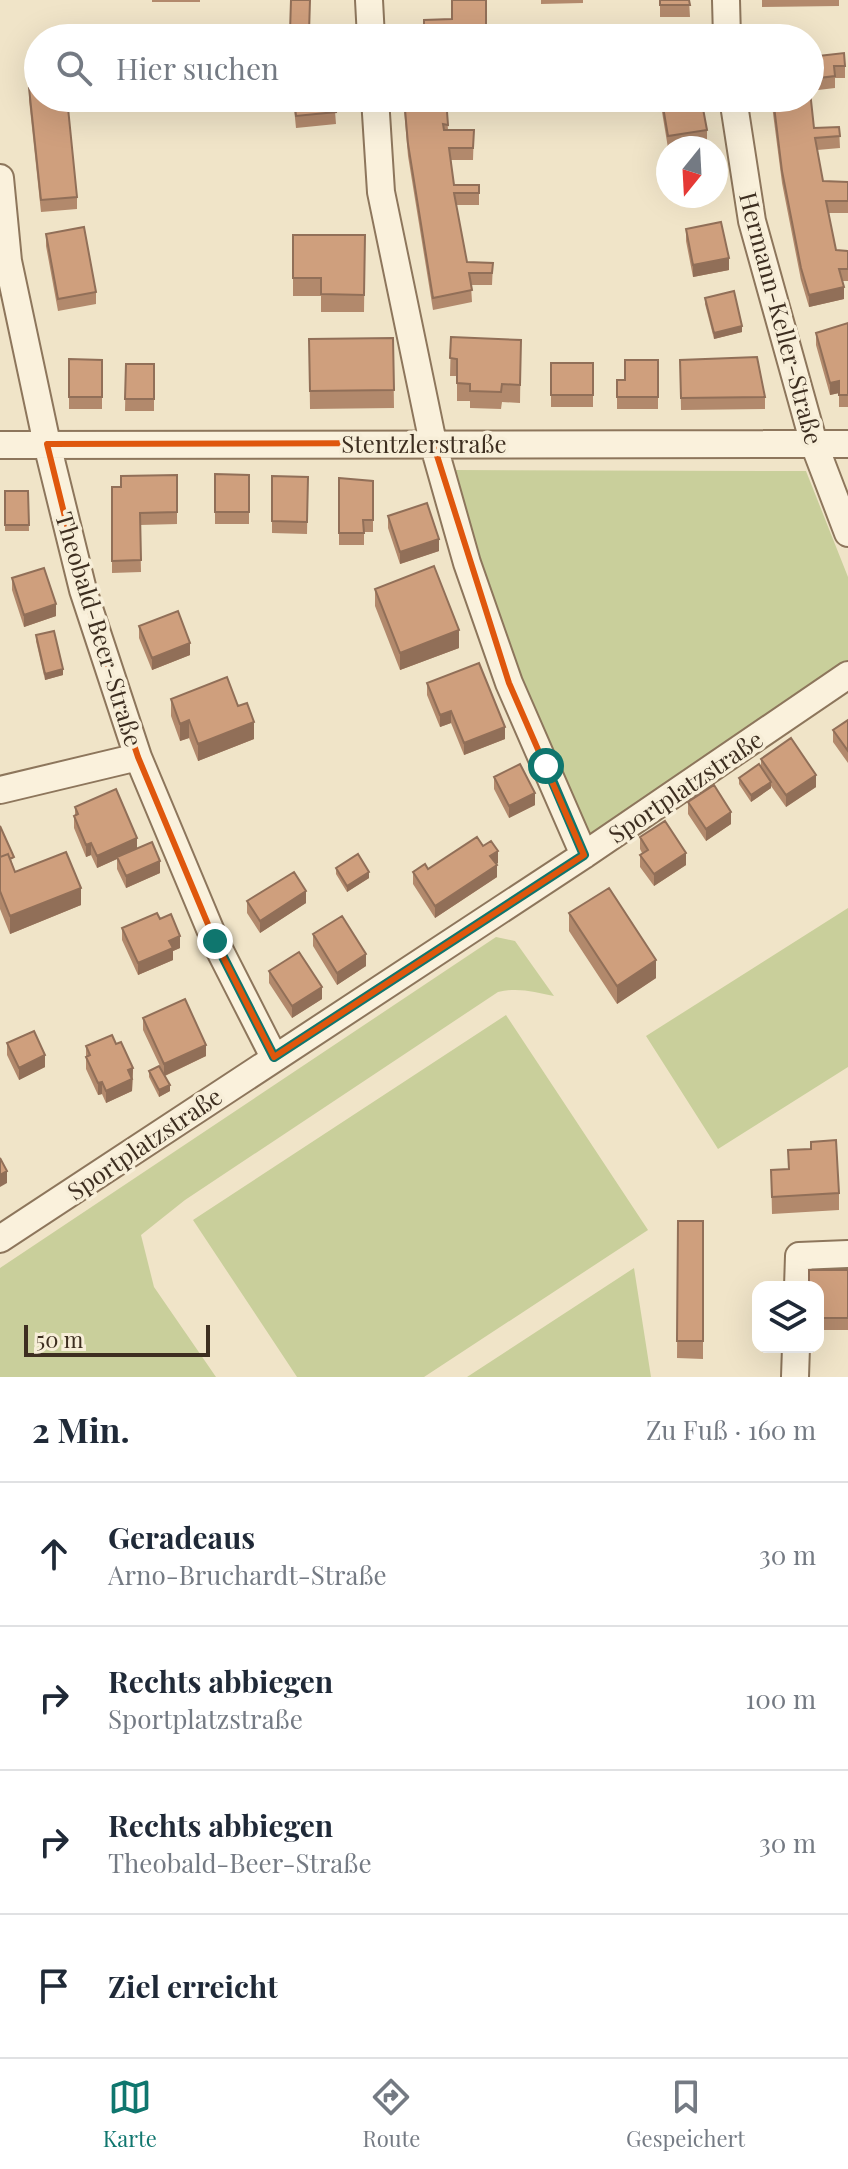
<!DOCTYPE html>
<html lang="de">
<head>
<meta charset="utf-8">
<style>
  body { margin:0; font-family:"Playfair Display",serif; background:#f2f2f3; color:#1f2937 }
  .controls { position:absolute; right:24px; bottom:24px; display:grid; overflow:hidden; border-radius:16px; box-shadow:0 8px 32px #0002 }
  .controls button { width:72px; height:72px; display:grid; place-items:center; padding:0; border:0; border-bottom:2px solid #e0e1e3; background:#fff; color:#1f2937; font:40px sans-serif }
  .compass { position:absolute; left:656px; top:136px; width:72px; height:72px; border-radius:50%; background:#fff; box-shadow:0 8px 32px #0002; rotate:198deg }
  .scale { position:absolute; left:24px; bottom:20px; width:186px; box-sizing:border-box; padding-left:8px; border:4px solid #3d2e20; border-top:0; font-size:22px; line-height:28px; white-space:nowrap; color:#3d2e20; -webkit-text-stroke:6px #f7eed8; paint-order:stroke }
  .stop { position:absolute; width:24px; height:24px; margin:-18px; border:6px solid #0f766e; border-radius:50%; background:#fff }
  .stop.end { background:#0f766e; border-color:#fff; box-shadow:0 2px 8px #0008 }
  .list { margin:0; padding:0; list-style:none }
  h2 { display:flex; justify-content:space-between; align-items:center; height:104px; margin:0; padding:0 32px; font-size:34px }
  h2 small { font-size:26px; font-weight:400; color:#747a83 }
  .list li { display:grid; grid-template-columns:52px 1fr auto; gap:24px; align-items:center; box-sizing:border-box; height:144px; padding:0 32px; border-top:2px solid #e0e1e3 }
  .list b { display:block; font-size:30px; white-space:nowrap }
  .list p { margin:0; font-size:26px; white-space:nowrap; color:#747a83 }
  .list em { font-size:26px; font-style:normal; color:#747a83 }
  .icon { flex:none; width:44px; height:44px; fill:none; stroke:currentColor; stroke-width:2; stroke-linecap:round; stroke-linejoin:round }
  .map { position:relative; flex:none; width:848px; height:1377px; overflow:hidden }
  .search { position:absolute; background:#fff; box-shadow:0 8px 32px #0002; left:24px; right:24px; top:24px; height:88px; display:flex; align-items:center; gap:20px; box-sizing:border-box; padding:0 28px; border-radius:44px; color:#747a83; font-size:30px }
  .sheet { height:680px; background:#fff }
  nav { display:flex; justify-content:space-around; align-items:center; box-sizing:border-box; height:112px; border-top:2px solid #e0e1e3; background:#fff; font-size:22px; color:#747a83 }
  nav a { display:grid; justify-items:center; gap:4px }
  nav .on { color:#0f766e }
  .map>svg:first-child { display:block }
</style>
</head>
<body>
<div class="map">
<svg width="848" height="1377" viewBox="0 0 848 1377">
  <rect width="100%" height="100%" fill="#f0e4c8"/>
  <path fill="#c9cf9b" d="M452 470 806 471 848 577V662L585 839 507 658Z
    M848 908V1067L718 1149 646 1036Z
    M496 937 515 941 554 996C535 992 518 987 498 992L185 1200 141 1235 154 1287 216 1377H0V1268Z
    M506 1015 648 1230 424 1377H297L193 1220Z
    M634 1268 651 1377H467Z"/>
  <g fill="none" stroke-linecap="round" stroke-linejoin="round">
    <g stroke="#8d765c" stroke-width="30">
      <path id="minor" d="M369 0 371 38
        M726 0 727 38
        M375 98 381 192 433 443 467 563 509 683 584 855
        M733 98 752 221 814 444 848 533
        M0 178 8 261 47 444 83 590 138 757 215 941 274 1057
        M0 445 848 444
        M0 790 138 757
        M0 1239 584 855 848 675
        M798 1287 799 1256 848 1254
        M795 1377 796 1347"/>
    </g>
    <use href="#minor" stroke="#faf1dc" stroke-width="26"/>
  </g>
  <path fill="#b2896c" d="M152 0H200V2H152Z
    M291 0H310L309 38H290Z
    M487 0 486 38H424V20L452 19Z
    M541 0H583V3L541 4Z
    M660 0H689L690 17H660Z
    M762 0H839V6L762 7Z
    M810 57 845 66V78H835V88L810 91Z
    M29 88 77 197V209L41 212 29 100Z
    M293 98H334L336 124 296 128Z
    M403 98H446L448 130H474L473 160H451L454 185H479V205H456L467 262 493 263 492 285H471L472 302 433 310 408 156Z
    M771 98H810L814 128 839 127 840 148 817 150 823 181 848 182V213H828L836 250 848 251V281H842L844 299 809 307 801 280 782 183Z
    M662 101 707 130V142L668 148 662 112Z
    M686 229 729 270 693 277 686 241Z
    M46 234 96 292V304L58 311 46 246Z
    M293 235H365L364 312H321V296H293Z
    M705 298 742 332 714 339 705 304Z
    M848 323V407H839V393L830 395 816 345V333Z
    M451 337 521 340 520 403 502 402 501 409 470 408V401H457V376H450Z
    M393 338 394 408 310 409 309 339Z
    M69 359 102 360V409H69Z
    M658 360V409H617V380H625Z
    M680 360 765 397V409L681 410Z
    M551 363H593V407H551Z
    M126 364H154V411H125Z
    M215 474 249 475V524H215Z
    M177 475V524L140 525 141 572 112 573V487H121Z
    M272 476 308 477 307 534 272 533Z
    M339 478 373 520V532H364V545H339Z
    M5 491H28L29 531H5Z
    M388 516 439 551 400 564 388 528Z
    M12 578 56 616 24 627 12 590Z
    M375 589 459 648 400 670 375 606Z
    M139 626 190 655 152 670 139 638Z
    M36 635 63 675 45 680 36 641Z
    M427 683 505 739 464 755 451 723 440 727 427 695Z
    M171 699 238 706 254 739 198 761 189 738 180 741 171 716Z
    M848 720V763L833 742V730Z
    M761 759 816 787 786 807 771 786V788L751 802 739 784V778L761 767Z
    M494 777 535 805 509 818 494 789Z
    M688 802 731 824 706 841 688 814Z
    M75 807 137 848 160 873 126 888 117 869V859L97 868 91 855 86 857 74 828V816L75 815Z
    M0 826 15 872 81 905 10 934 0 909Z
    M640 837 686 865 654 886 640 867V855L642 853 640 849Z
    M483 846 498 863 496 864 497 877 435 918 413 884V872L428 869Z
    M336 868 369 878 347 892 336 874Z
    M247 901 306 903 260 933 247 913Z
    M569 913 656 978 617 1004 569 931Z
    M160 919 180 948 173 951V960L138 975 122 940V928Z
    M313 934 366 966 337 985 313 946Z
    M269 971 322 999 292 1018 269 983Z
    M143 1018 206 1056 165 1076 170 1091 159 1097 149 1077V1071L160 1066 143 1030Z
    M7 1043 45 1067 19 1080 7 1055Z
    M116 1044 133 1068 132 1091 106 1103 102 1094 98 1095 86 1069V1046Z
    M788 1150 839 1193V1210L772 1214 771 1170 788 1169Z
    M678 1221H703V1359L677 1358Z
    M848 1270V1330H818V1287Z"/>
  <path fill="#916f58" d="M729 258V270L693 277V265Z
    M844 287V299L809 307V295Z
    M742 326V332L714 339V333Z
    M839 381V393L830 395V383Z
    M439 539V551L400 564V552Z
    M56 604V616L24 627V615Z
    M459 630V648L400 670V653Z
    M190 643V655L152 670V658Z
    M63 669V675L45 680V674Z
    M451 711V723L440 727V715Z
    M189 720V738L180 741V724Z
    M254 722V739L198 761V744Z
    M505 727V739L464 755V743Z
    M816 775V787L786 807V795Z
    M771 782V788L751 802V795Z
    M535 793V805L509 818V806Z
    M731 812V824L706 841V829Z
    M137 838V850L97 868V856Z
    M91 843V855L86 857V845Z
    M498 851V863L490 868V856Z
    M686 853V865L654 886V874Z
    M160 861V873L126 888V876Z
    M497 865V877L435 918V906Z
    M369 872V878L347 892V886Z
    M81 888V905L10 934V916Z
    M306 891V903L260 933V921Z
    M180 936V948L173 951V960L138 975V963L169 941Z
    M366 954V966L337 985V973Z
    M656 960V978L617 1004V986Z
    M322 987V999L292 1018V1006Z
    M206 1045V1056L164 1076V1064Z
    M45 1055V1067L19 1080V1068Z
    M133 1068 132 1091 106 1103V1091L128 1070Z
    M102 1082V1094L98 1095V1083Z
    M170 1085V1091L159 1097V1090Z
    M7 1171V1183L0 1187V1175Z"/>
  <path fill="#cf9f7d" stroke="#916f58" stroke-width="2" d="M291 0H310L309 33 290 32Z
    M452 0H486V32L424 35V20L452 19Z
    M660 0H689L690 5H660Z
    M339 35V38H318V37Z
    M844 53 845 66H834L835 76 810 79V57Z
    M38 87V98H67L77 197 41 200 29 88Z
    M810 91 814 128 839 127 840 136 815 138 823 181 848 182V201H826L836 250 848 251V269H839L844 287 809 295 801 268 782 171 773 98H810Z
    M294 98H334L336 112 296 116Z
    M404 98H446L448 125 443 124 444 130H474L473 148H449L454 185H479V193H454L467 262 493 263 492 273H469L472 290 433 298 408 144Z
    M678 98H701L707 130 668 136 662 101Z
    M721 222 729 258 693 265 686 229Z
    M84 227 96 292 58 299 46 234Z
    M293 235H365L364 295 321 294V278H293Z
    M734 291 742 326 714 333 705 298Z
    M848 323V395H839V381L830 383 816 333Z
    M451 337 521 340 520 385 502 384 501 392 470 391V384L457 383V359L450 358Z
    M393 338 394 390 310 391 309 339Z
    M757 357 765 397 681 398 680 360Z
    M69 359 102 360V397H69Z
    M625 360H658V397H617V380H625Z
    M551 363H593V395H551Z
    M126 364H154V399H125Z
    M215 474 249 475V512H215Z
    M177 475V512L140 513 141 560 112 561V487H121V476Z
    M272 476 308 477 307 522 272 521Z
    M339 478 373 481V520H363L364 533H339Z
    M5 491H28L29 525H5Z
    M427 503 439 539 400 552 388 516Z
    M434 566 459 630 400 653 375 589Z
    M44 568 56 604 24 615 12 578Z
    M178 611 190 643 152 658 139 626Z
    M54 631 63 669 45 674 36 635Z
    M479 663 505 727 464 743 451 711 440 715 427 683Z
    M227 677 238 706 247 703 254 722 198 744 189 720 180 724 171 699Z
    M848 720V751L833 730Z
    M791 738 816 775 786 795 761 759Z
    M520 764 535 793 509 806 494 777Z
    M759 764 771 782 751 795 739 778Z
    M714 785 731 812 706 829 688 802Z
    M116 789 137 838 97 856 91 843 86 845 74 816 78 814 75 807Z
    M665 821 686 853 654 874 640 855 648 850 640 837Z
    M0 826 14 857 10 859 8 854 0 857Z
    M477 837 483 846 491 841 498 851 490 856 497 865 435 906 413 872 425 864 428 869Z
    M152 842 160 861 126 876 117 857Z
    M66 852 81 888 10 916 0 891V857L8 854 15 872Z
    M358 854 369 872 347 886 336 868Z
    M294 872 306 891 260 921 247 901Z
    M609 888 656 960 617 986 569 913Z
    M157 913 160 919 171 914 180 936 169 941 173 948 138 963 122 928Z
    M342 916 366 954 337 973 313 934Z
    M299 952 322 987 292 1006 269 971Z
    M185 999 206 1045 164 1064 143 1018Z
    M34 1031 45 1055 19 1068 7 1043Z
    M112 1035 116 1044 121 1042 133 1068 128 1070 132 1079 106 1091 102 1082 98 1083 86 1057 90 1055 86 1046Z
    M159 1066 170 1085 159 1090 149 1071Z
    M836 1140 839 1193 772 1197 771 1170 789 1169 788 1150 811 1149V1142Z
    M0 1158 7 1171 0 1175Z
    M678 1221H703V1341H677Z
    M809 1270H848V1318H818V1287H809Z"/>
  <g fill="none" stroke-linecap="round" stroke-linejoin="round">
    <path stroke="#0f766e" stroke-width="10" d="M215 941 274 1057 584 855 546 766"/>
  </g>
  <path fill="none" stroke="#df570d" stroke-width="6" stroke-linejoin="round" d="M433 443 509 683 584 855 274 1057 215 941 138 757 83 590 47 444Z"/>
  <g text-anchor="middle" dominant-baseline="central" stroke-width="7" stroke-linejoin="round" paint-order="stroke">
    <g font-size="24" fill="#3d2e20" stroke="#f7eed8">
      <text transform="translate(782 318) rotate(75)">Hermann-Keller-Straße</text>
      <text x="424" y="443">Stentzlerstraße</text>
      <text transform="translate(100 629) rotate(73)">Theobald-Beer-Straße</text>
      <text transform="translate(685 786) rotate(-34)">Sportplatzstraße</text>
      <text transform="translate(144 1143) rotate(-34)">Sportplatzstraße</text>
    </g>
  </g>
</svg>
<div class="controls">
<button><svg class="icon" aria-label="layers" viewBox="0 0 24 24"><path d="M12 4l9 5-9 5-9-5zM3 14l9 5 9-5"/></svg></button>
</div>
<svg class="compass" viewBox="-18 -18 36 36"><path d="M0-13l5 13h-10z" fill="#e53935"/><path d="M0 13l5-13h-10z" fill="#747a83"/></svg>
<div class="scale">50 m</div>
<div class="stop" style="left:546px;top:766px"></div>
<div class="stop end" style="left:215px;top:941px"></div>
<div class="search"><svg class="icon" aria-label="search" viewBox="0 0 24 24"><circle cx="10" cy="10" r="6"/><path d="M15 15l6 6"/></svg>Hier suchen</div>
</div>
<section class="sheet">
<h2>2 Min.<small>Zu Fuß · 160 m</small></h2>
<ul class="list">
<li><svg class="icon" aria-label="ahead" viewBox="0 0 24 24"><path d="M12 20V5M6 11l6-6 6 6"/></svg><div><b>Geradeaus</b><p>Arno-Bruchardt-Straße</p></div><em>30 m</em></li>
<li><svg class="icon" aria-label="right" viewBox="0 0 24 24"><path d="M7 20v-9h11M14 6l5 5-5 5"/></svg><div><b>Rechts abbiegen</b><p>Sportplatzstraße</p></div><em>100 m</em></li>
<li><svg class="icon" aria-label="right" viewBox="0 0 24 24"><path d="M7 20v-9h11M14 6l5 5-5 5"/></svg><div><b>Rechts abbiegen</b><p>Theobald-Beer-Straße</p></div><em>30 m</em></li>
<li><svg class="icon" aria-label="arrive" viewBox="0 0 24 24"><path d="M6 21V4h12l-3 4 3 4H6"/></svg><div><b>Ziel erreicht</b></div></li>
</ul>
</section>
<nav>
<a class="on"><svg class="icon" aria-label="map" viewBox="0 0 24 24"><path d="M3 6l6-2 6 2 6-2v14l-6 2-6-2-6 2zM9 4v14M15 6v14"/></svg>Karte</a>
<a><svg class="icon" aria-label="directions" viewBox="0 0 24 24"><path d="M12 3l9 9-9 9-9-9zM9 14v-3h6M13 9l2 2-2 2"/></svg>Route</a>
<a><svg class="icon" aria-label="saved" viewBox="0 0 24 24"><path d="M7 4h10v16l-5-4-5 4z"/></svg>Gespeichert</a>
</nav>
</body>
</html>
